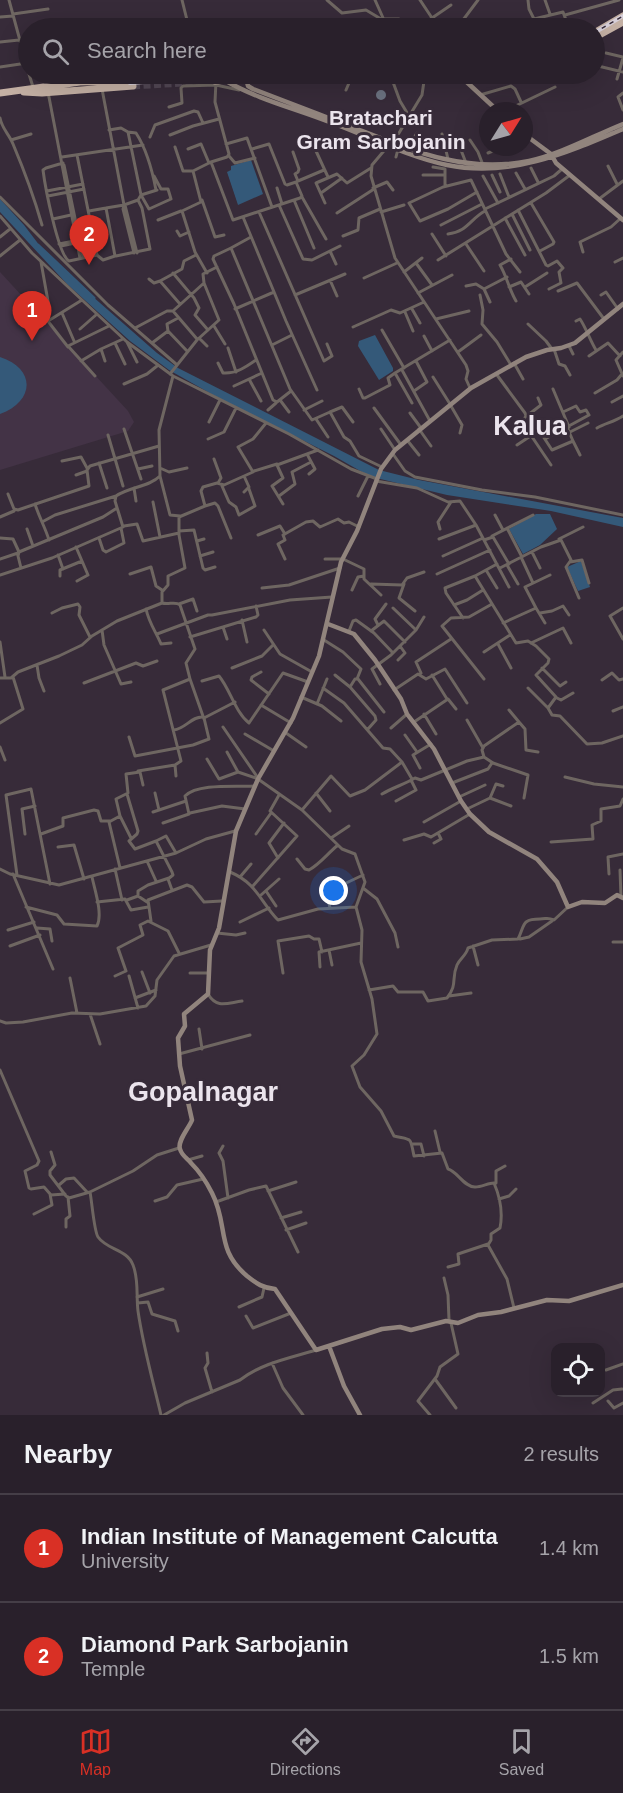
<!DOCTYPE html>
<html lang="en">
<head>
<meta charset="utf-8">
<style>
  body { margin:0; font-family:Helvetica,sans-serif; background:#312833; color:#f1f3f6 }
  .controls { position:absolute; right:18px; bottom:18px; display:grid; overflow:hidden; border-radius:12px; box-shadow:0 6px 24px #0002 }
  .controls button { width:54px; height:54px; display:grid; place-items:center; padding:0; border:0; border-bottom:2px solid #453e47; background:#29202b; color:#f1f3f6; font:30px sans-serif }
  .compass { position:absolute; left:479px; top:102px; width:54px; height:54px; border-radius:50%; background:#29202b; box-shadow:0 6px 24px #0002; rotate:53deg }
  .you { position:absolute; left:334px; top:891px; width:21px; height:21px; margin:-15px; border:4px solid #fff; border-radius:50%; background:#1a73e8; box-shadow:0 0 0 9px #1a73e833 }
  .badge { display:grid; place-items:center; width:39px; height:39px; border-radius:50%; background:#d93025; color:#fff; font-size:20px; font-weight:700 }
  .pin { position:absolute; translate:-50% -50px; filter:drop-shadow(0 2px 3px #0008) }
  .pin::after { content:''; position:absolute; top:32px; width:21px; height:18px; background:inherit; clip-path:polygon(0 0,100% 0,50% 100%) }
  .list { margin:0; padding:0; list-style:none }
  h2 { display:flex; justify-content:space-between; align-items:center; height:78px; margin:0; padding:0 24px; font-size:26px }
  h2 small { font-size:20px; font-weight:400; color:#a5a3a9 }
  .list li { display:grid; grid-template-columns:39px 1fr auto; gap:18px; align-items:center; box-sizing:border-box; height:108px; padding:0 24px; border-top:2px solid #453e47 }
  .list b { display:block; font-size:22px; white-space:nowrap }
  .list p { margin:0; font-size:20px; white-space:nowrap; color:#a5a3a9 }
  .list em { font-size:20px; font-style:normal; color:#a5a3a9 }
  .icon { flex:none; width:33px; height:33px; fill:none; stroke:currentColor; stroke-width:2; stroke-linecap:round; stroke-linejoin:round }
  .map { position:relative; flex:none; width:623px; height:1415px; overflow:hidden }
  .search { position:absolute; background:#29202b; box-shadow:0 6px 24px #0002; left:18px; right:18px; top:18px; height:66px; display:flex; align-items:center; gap:15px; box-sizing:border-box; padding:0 21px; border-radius:33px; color:#a5a3a9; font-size:22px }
  .sheet { height:294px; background:#29202b }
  nav { display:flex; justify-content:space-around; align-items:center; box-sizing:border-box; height:84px; border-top:2px solid #453e47; background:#29202b; font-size:16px; color:#a5a3a9 }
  nav a { display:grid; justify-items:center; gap:3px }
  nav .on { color:#d93025 }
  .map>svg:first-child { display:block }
</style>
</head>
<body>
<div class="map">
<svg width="623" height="1415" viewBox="0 0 623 1415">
  <rect width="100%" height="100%" fill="#372b39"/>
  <path fill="#433346" d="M0 272 128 411 134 422 128 431 0 470Z"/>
  <path fill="#345979" d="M251 160 263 194 238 205 227 172 231 170V166Z
    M0 199 24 225 43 250 75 281 157 353 178 368 379 470 419 480 623 518V527L551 511 447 495 372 477 362 472 334 456 215 396 169 370 130 341 67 284 0 212Z
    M375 335 393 368V371L379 380 358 346 359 341Z
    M0 357C37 369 34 402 0 414Z
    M536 514H550L557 529 540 545 523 554 509 529Z
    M581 561 590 587 578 591 567 567Z"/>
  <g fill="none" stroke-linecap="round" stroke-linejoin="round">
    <path stroke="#345979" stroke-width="3" d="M38 245 94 298"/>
    <path stroke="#524754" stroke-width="7" stroke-dasharray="7 3.5" stroke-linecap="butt" d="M133 81 188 78
      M133 86 215 81"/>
    <path stroke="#6e6661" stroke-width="3" d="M9 0 28 70
      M182 0 189 28
      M327 0 342 13 366 10 381 19H399L406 28
      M375 0 384 20
      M528 0 529 9 534 19 563 12 569 28
      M545 0 550 14
      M13 14 48 9
      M565 15 619 0
      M0 17 13 16
      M432 18 451 5
      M425 23 428 28
      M416 28 432 18 420 0
      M457 28 478 0
      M0 42 19 40
      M606 53 623 57
      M594 65 623 72
      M0 67 27 63
      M29 74 33 87
      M199 74 200 78
      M390 74 400 101 409 116
      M425 74 422 95 399 133 372 165 371 176 395 258 466 365 468 371 466 379 470 388
      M617 79 623 58
      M393 80 412 77
      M216 81 215 102 229 154 227 157 211 162 233 220 300 198 302 196 296 182 287 185 285 184 269 144 252 149
      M346 90 349 83 350 74
      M48 92 80 258
      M623 93 618 97 623 110
      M480 95 511 86 515 89 521 102
      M169 107 182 103 181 88 183 86 216 85 239 90
      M505 111 555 87
      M387 115 402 128
      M0 118C2 129 9 134 13 144 24 170 34 197 42 225
      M109 130 121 128 128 132 136 133C147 150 152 169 156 190
      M128 132 141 195 149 209 171 199 168 189H161L154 176
      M442 134 448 159
      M170 135 193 126 219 119
      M150 137 155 125 194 111 198 112 203 123
      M456 137 466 163
      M11 140 31 134
      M470 140 478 152 483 165
      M226 144 247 138 272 207
      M175 147 183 171H193
      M407 148 417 133
      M188 149 201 144 209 163
      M316 151 328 177
      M293 152 299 169 298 172 295 174 298 181
      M488 153 502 147
      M77 155 97 255
      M229 156 235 163 255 158
      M62 157 143 145
      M396 157 398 149
      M63 163 46 168 43 170C45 186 58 255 69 261L97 255 103 260 115 256 106 208 124 205 102 89
      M64 165 83 257
      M608 166 617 184
      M433 167 445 169V186
      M531 168 538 182
      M516 173 525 189
      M500 174 509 197
      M423 175H445
      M492 175 500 192
      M483 176 498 203
      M298 181 324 170
      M277 188 282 204
      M373 188 387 182 393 190
      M47 191 83 184
      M477 192 448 209 420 221 409 203 443 187 471 180 506 254 520 272
      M321 193 342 178
      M48 196 84 189
      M0 197 108 305 176 364
      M302 197 326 239
      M599 199 623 181
      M202 200 215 237 224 235
      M294 200 314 248
      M325 203 316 183 337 174 347 183 371 168
      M531 203 554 242 553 244 540 251
      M124 205 123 209 134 253
      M124 205 138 200 141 195 157 190
      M125 205 137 253
      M279 205 303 259 312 260 340 246
      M485 209 554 176 562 169
      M518 210 546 265 548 266 557 261 563 268 559 272 561 283 549 289
      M89 211 106 208
      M259 212 324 361 332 356 327 344
      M381 212 404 205
      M337 213 374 189
      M512 214 530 250
      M0 216 32 253 82 300 127 342 173 376 289 434 351 469 377 479
      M243 217 286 321 317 390
      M505 218 525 255
      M53 219 71 215
      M158 220 181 211
      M441 225 482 204
      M177 231 180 236 189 232
      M432 234 446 256
      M448 234C467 232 470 219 485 211
      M343 236 358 230 359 218 380 209
      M0 237 10 229
      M251 237 231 248 290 389 312 420 330 412 344 437 350 441 359 456 382 467
      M59 244 94 237
      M466 244 484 271
      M61 246 94 239
      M231 248 214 256 213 259 234 304 273 400 277 402 291 391
      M330 251 336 264
      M583 252 580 242 611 227 621 218
      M0 256 20 240
      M116 256 150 249 142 208 138 200
      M511 259 500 265C507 277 509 289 516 301
      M438 260 546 193 570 175
      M41 262 49 307 40 311 68 347
      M615 262 623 258
      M416 263 432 285
      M404 272 422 258
      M173 273 194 298 199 308 195 315 208 330
      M207 273 195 252 182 211 201 202 193 171 211 162
      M364 278 397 263
      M149 279 154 283 160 281
      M330 280 337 296
      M466 286 476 284 484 289
      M509 287 521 282 529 294
      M525 287 547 273
      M558 291 577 283 604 319
      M418 293 452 275
      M295 295 345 274
      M480 295 483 310 482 324 497 342 511 365
      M601 295 606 292 618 309
      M490 302 484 289 507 277
      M180 304 160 281 182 269 184 261 196 255
      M235 309 274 292
      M412 309 420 323
      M405 312 413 331
      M62 313 74 341
      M436 319 469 311
      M48 321 82 300
      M576 321 580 319C586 328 590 340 596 350
      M528 324 546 341 552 349
      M214 326 225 344
      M353 327 391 310 400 313 424 302
      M135 328 167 311H173
      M80 329 97 314
      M382 330 404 368
      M168 331 187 351
      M424 336 432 351
      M199 338 207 346
      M197 339 173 311 204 283 203 274 217 267
      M127 342 137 362
      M115 343 125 364
      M152 343 168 331 167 324 178 318
      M272 345 292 335
      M569 346 573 354
      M228 348 236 372
      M554 349 559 364 565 366 570 375
      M458 352 481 335
      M623 352 616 360 623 376
      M589 356 608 343 620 356
      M81 361 101 349
      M105 361 101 349 123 339
      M218 363 223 373C236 374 246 367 256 360
      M514 363 523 379
      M402 370 430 421
      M170 374 197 340 219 320 204 283
      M497 375 525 413 526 416 522 422 551 465
      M95 376 68 346 109 326
      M433 377 450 404
      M249 379 261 401
      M124 384 147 374 157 366
      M234 386 262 373
      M359 389 363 398H365L390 385 388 378 395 373
      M553 389 569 427
      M414 391 427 382 416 361
      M595 393 617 380 622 374
      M280 400 289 412
      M612 402 623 396
      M412 403 395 373 450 340
      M451 406 462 425 460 433
      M374 408 401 445
      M268 410 276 403
      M304 410 322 401
      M330 412 342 407 353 422
      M410 413 421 428
      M528 415 541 405 538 398
      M529 415 552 450 573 441 580 455
      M316 419 328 437
      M209 422 220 400
      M567 427 573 441
      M597 428C606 423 614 422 623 416
      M124 429 141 479
      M381 429 395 450
      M419 429 431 446
      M570 432 588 423
      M108 435 123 486
      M208 439 224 432 236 408
      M545 439 589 415 586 410 580 412 576 406 563 412
      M407 440 419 455
      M517 445 532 435
      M307 454 315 469 309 474
      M393 454 405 471 415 477 482 490 535 497 623 515
      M214 459 221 478 218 483
      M62 461 81 457 87 468
      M99 463 107 488
      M160 468 169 472 187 468
      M138 469 152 466
      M254 471 277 464
      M76 475 87 471
      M160 476 170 515 180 516
      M376 481 417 488 448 502 460 501 476 525 509 587
      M222 486 229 502 236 507 239 515 255 506 249 489
      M134 488 136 501
      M244 492 249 487 244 476
      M8 494 14 509 18 510 89 486 87 470 90 466 159 446
      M279 496 295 484 292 472 311 462
      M358 496 368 476
      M153 502 160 537
      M35 504C39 517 45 527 49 540
      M283 504 272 486 283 478 277 465 318 450
      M205 506 215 503 218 506 231 538
      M495 515 503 530
      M0 517 14 511
      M42 522 55 515 116 496
      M124 526 137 524 143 541 179 533
      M507 528 522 557
      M27 529 33 546
      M440 529 438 522 451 502
      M179 531 194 530 203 568 205 570 215 567
      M258 535 280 526 285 534
      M492 536 533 515
      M0 538 13 539 19 552
      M99 538 103 550 106 552 124 543 121 528
      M439 539 476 525
      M559 539 583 527
      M484 540 493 537 509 564
      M197 541 204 539
      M76 547 88 575 77 581
      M532 552 540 568
      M58 555 63 569
      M200 556 213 552
      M443 556 483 538
      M521 557 533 583
      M0 559 18 553
      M285 559 278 544 285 540 283 535 306 522 313 521 320 527 338 519 344 523 349 522 359 527
      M325 559H343L364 569V579L381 595
      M570 562 582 560 589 583
      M507 565 518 584
      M21 568 18 556 19 552 103 517 117 508
      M500 568 541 547 561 540 571 560 566 567 579 598
      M486 570 497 588
      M130 574 151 567 156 586 162 590
      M437 574 490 550
      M0 575 52 558 123 527 115 501 116 496C129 487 149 487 160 476L159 430 173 376
      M60 576V570L82 561
      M475 576 516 643 528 641 536 646 549 659 548 663 536 675 556 697 548 708 552 715 560 716 587 744 602 743 623 736
      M371 584 402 585 407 578 424 572
      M404 584 399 598 415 611
      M262 588 289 585 340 568
      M352 590 358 577 364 576
      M162 603C168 605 176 601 180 605L195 649 186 663 190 679 163 690 181 761 175 765 176 776
      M179 604 193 599 197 611
      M454 605 467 600 483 590
      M393 608 416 630
      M536 608 525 587 550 575
      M623 608 610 616 623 639
      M146 609C149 623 156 632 161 644L171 643
      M52 613 62 608 78 604 80 607 79 615 90 637
      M540 613 552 611 563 606 569 615
      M463 618 446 593 445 588 475 576 497 564
      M242 620 247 642
      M503 623 536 608 545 623
      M378 625 375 619 386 604
      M223 627 227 639
      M102 630 104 645 121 684 131 682
      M264 630 280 654 312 672
      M349 631 353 621 356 620 374 633 393 653
      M371 631 384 621 405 642
      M157 634 208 615H212L290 600 332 597
      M190 637 256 617 258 615 256 606
      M324 640 343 652 361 669 357 679
      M0 642 5 677
      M531 643 563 628 571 643
      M498 644 511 668
      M484 652 510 635
      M398 660 405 653 400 646
      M37 665 39 678 44 691
      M232 668 262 656 273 645
      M542 668 560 686 566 682
      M261 672 252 677 251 680 269 694
      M421 673 416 662 451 639
      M335 675 350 687 375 716 376 720 368 729
      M432 675 447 699
      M0 678H11L18 672 59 656 82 645 92 636 117 621 162 603V592L168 585V576L185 568 179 535V517L205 506 201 491 203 487 217 483 224 485 253 472 238 447 253 439 266 423
      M190 679 204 719
      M484 679 442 626 451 618 469 617 492 604
      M602 680 612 673 619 680 623 679
      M202 681 219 676C230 689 235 712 249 723L283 673 308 682
      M84 683 136 663 143 666 157 661
      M380 684 372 669 391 655 416 630 424 617
      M350 687 355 679H358L384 712
      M323 688 344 703 383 748 390 749 402 762 412 779
      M528 688 548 708
      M394 690 418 674 426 679 445 669 467 703
      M301 697 322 706 341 721
      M557 698 561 700 573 693
      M317 704 327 679
      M261 705 291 723
      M613 711 623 707
      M424 714 436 734
      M467 720 483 748
      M414 722 448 699 456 709
      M519 722 525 729 526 750 538 752
      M0 723 23 709 13 677
      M223 727 258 778
      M391 728 407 714
      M174 730C185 729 192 716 203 717
      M286 733 306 747
      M245 734 274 751
      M405 735 417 752
      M129 737 135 756 193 745 209 739 204 718 235 702
      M0 747 5 760
      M227 752 238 772 256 778
      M484 757 482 750 484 746 519 722 509 710
      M207 759 219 779 238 772
      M420 768 413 755 431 744
      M138 771 175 765
      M565 777 594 784 623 787
      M258 779 302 810 342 849 355 854 365 882 356 907 362 930 361 962 372 999 377 1034 364 1055 352 1066 360 1087 381 1111 394 1136C412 1140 410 1136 414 1156L442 1153 448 1169C457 1171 464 1187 475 1187 482 1187 488 1183 494 1183 500 1197 503 1213 500 1228L491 1234V1240L488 1245 507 1279 514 1308
      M452 783 488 769 492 763
      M155 793 159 810
      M316 793 330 811
      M127 794 138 831 137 834 129 841 135 849 156 841 172 872 173 875 168 879 172 890
      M382 794C394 787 403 785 415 778L421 780 467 761 484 757 493 763 528 775 524 798
      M459 797 485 785
      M490 798 496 784 503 786
      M396 801 416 790 411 780
      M467 809 490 798 511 806
      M302 810 331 776 350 796 365 790 402 762
      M153 812 186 801
      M190 813 222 806 245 809
      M120 816 131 838
      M424 822 461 801
      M163 823 189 814 185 796C198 783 236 787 255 786
      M25 834 22 809 35 806
      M41 834 63 826V818L94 810 98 811 101 821H110
      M256 834 271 813
      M331 838 349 826
      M404 840 424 834 431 837 470 814
      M156 841 166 836 176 853
      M551 842 593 839 592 825 601 821V809L620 806 623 799
      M434 843 441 839 438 833
      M58 847 74 845 84 879
      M278 858 269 843 284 823
      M297 859 305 869 309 870C320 864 328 853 338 845
      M147 861 156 881
      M120 868 109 822 120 816 116 799 128 793 126 774 140 772 143 785
      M0 869 10 874 59 885 176 853 206 839 235 831
      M115 869 122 900
      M620 870 621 897
      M230 872C257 883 261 903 278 920L318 909 356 907
      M13 874 53 969
      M609 874 608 857 623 854
      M17 875 6 795 31 789 50 884
      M240 877 251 864
      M342 885 363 875
      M252 887 297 836 270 811 279 795
      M363 888 377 899 395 933 398 947
      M326 890 330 908
      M266 891 276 906
      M261 895 279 879
      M138 896V891L148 885 169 878
      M127 900 138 896 147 902
      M97 902 125 899 131 910 148 907
      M26 907 57 915 64 924 97 926C103 914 95 891 92 877
      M151 921 148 900 187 885 192 887 204 902 222 901
      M240 922 269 908
      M37 928 50 929 52 941
      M8 930 34 922
      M217 933 236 935 245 933
      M520 939 529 937 552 921
      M613 942H623
      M10 946 40 935
      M473 946 478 965
      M329 950 332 965
      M320 967 319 952 361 943
      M142 972 150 993
      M190 973H209
      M283 973 278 941 309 936 314 939H319L322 952
      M115 976 126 971 118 948 143 935 140 925 148 921 168 931 179 953
      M129 976 138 1008
      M70 978 77 1013
      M369 990 393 986 398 992H423L428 1001 447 998C458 984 451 979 457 965 460 958 466 956 468 948L492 940 518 939C525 925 521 919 540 919 547 919 547 917 554 920L568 907
      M208 994C217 1009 227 1003 242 1001
      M449 996 471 993
      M135 998 156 990
      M90 1014 100 1044
      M0 1021 6 1023 23 1022 72 1013 100 1014 146 1006 155 996 157 980 174 956 211 945
      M199 1029 202 1049
      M179 1054 250 1035
      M0 1070 39 1161 37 1165 25 1171 29 1188 31 1189 44 1187 51 1195 65 1194
      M435 1131 440 1152
      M412 1144H421L424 1156
      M223 1146 219 1153 223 1161 228 1198
      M51 1152 55 1165 50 1171V1175L66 1196 69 1198 90 1192
      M188 1160 202 1156
      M496 1183V1171L505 1166
      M59 1185 66 1179 74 1178 87 1192
      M268 1191 296 1182
      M499 1199 509 1196 516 1189
      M155 1201 167 1197 177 1185 203 1179
      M216 1202 249 1190 266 1186 298 1252
      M34 1214 52 1205 50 1194
      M281 1218 301 1212
      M66 1227V1219L70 1216 68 1197
      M286 1230 306 1223
      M448 1267 459 1264 458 1254 488 1244
      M444 1278 448 1295 449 1320
      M137 1297 163 1289
      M138 1303 148 1302 152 1314 175 1321 178 1331
      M239 1307 262 1297 264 1288
      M246 1316 253 1328 291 1313
      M207 1353 208 1363 205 1368 212 1392
      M272 1363 283 1388 303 1415
      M606 1370 623 1364
      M435 1379 456 1408
      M608 1401 614 1408 623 1403
      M593 1403 613 1390 622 1389
      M161 1415C153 1381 143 1346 138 1311 136 1295 139 1280 133 1265 127 1249 107 1250 98 1237 94 1231 92 1202 90 1192L133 1171 157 1155 179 1148
      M164 1415 185 1403 240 1380C262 1363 290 1358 316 1350
      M430 1415 418 1401 437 1376 440 1367 458 1354 451 1323"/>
    <path stroke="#91847d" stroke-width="4.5" d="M458 74 498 111
      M246 78 248 86 253 89C287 102 319 114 352 127 411 150 464 174 529 161 561 154 593 136 623 124
      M226 81C259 100 297 109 332 123 370 137 408 157 447 165 510 178 567 153 623 129
      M524 134 551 154 556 163 623 220
      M623 304 575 343 561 348 547 350 526 357 471 388 395 450 381 469 357 531 341 562 319 656 293 718 258 779 236 831 219 928 210 950 208 994 184 1014 185 1026 178 1038 180 1066 192 1120C189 1128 177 1141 180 1149 182 1156 187 1158 191 1163 199 1171 207 1183 212 1193 229 1226 215 1249 247 1276 257 1284 263 1288 275 1289L316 1350 382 1329 400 1327 411 1330 446 1321 458 1323 478 1315 501 1312 547 1300 569 1301 623 1285
      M328 624 354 634 375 660 401 699 407 714 434 749 461 801 470 814 489 832 537 859 557 882 568 907 582 902 605 903 617 895 623 898
      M329 1346 344 1386 360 1415"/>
    <path stroke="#c4b0a4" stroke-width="7" d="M594 33 623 16
      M594 38 623 22
      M215 77 247 74
      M215 81 306 74
      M24 92 42 93 133 86
      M0 93 80 82 133 81"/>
    <g stroke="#d6ced8" stroke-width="4">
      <path id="rail" d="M594 33 623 16
        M130 83 260 74"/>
    </g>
    <use href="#rail" stroke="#372b39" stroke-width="1.5" stroke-dasharray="4.5" stroke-linecap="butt"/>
  </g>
  <circle fill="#6b7280" stroke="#372b39" stroke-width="2" cx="381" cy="95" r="6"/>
  <g text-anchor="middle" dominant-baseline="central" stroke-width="6" stroke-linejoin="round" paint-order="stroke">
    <g font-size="21" font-weight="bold" fill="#ebe4ed" stroke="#372b39">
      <text x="381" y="117">Bratachari<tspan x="381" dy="24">Gram Sarbojanin</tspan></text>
    </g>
    <g font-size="27" font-weight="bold" fill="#ebe4ed" stroke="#372b39">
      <text x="530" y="426">Kalua</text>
      <text x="203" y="1092">Gopalnagar</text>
    </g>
  </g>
</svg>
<div class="controls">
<button><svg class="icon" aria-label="locate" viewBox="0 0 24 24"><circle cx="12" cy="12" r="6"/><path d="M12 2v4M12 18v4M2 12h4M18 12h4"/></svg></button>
</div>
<svg class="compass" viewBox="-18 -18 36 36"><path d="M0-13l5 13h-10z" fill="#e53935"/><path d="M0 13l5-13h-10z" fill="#a5a3a9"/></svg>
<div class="you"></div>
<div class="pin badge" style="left:32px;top:341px">1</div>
<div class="pin badge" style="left:89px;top:265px">2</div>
<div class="search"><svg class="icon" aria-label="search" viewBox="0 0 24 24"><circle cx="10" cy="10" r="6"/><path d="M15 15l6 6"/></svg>Search here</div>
</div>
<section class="sheet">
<h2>Nearby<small>2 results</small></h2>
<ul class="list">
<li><span class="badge">1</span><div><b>Indian Institute of Management Calcutta</b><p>University</p></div><em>1.4 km</em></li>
<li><span class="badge">2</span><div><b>Diamond Park Sarbojanin</b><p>Temple</p></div><em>1.5 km</em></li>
</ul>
</section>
<nav>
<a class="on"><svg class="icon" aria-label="map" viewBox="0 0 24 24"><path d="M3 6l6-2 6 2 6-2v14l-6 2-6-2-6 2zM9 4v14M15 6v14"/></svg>Map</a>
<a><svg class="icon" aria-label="directions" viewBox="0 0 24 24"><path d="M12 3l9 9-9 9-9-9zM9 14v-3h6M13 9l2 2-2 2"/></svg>Directions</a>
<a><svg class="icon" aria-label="saved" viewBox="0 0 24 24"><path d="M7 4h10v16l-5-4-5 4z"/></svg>Saved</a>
</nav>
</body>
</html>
